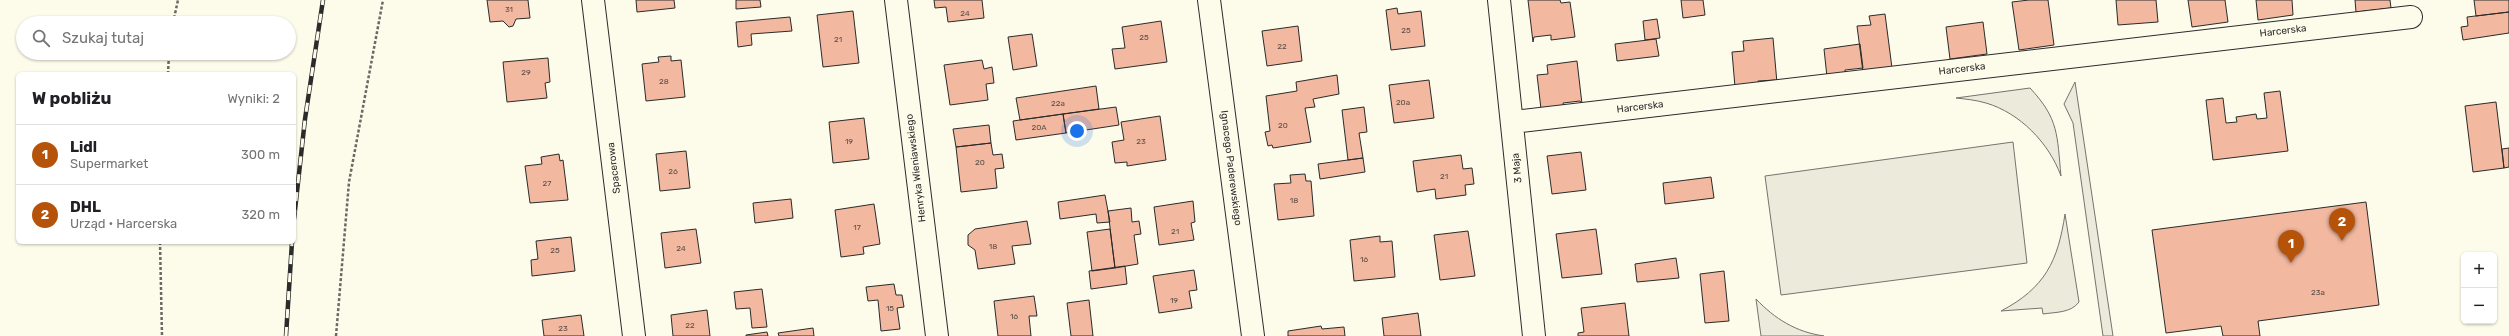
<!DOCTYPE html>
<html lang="pl">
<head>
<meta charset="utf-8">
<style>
  body { margin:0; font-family:Rubik,sans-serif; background:#f2f2f2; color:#202124 }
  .controls { position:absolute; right:12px; bottom:12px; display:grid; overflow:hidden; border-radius:6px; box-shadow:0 1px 3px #0004 }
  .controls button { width:36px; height:36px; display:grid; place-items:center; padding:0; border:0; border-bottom:1px solid #e0e0e0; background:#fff; color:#202124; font:20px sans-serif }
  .you { position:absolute; left:1077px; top:131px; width:14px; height:14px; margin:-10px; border:3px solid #fff; border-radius:50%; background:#1a73e8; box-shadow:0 0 0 6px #1a73e833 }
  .badge { display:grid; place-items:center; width:26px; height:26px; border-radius:50%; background:#b45309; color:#fff; font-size:13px; font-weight:700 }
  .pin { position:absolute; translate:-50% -33px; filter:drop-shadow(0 1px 2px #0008) }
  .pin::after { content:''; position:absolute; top:21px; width:14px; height:12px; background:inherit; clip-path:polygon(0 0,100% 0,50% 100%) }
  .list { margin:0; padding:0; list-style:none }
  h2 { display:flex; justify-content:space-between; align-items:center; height:52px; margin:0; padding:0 16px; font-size:17px }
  h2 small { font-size:13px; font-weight:400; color:#757577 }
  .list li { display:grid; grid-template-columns:26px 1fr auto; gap:12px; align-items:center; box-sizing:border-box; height:60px; padding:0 16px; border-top:1px solid #e0e0e0 }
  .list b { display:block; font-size:15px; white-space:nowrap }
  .list p { margin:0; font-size:13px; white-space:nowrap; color:#757577 }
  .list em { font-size:13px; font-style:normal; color:#757577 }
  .icon { flex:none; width:22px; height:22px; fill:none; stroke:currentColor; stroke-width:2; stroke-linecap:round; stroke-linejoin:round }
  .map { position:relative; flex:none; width:2509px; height:336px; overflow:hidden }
  .search { position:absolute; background:#fff; box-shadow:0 1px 3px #0004; left:16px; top:16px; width:280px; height:44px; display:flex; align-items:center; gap:10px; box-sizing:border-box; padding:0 14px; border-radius:22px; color:#757577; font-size:15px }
  .panel { position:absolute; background:#fff; box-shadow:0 1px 3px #0004; left:16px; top:72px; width:280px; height:172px; border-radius:6px }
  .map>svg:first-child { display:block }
</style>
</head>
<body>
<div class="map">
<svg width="2509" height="336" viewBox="0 0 2509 336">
  <rect width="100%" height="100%" fill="#fdfbea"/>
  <path fill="#ecebdb" stroke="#74746e" d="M2075 82 2113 336H2103L2073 123 2064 104Z
    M2030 88C2059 119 2057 135 2061 176 2049 143 2020 113 1986 103 1976 100 1965 99 1956 98Z
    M2013 142 2027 263 1781 295 1765 176Z
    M2065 214 2079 302C2071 313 2056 312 2043 314L2042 308 2001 311C2045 288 2058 261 2065 214Z
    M1756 299C1775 319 1796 332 1824 336H1761Z"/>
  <path fill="#f2b8a0" stroke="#2b2b2b" d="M487 0H528L530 18 516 19 513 26 509 27 503 21 490 22Z
    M636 0H674L675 8 637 12Z
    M736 0H760L761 7 736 9Z
    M934 0H982L984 18 948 22 946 7 935 8Z
    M1528 0H1560L1561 3 1570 2 1575 37 1551 40V35L1534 37 1533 42Z
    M1681 0H1703L1705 15 1683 18Z
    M2029 0H2048L2054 45 2019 50 2012 2Z
    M2116 0H2156L2158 22 2118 25Z
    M2188 0H2225L2228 22 2192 27Z
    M2256 0H2292L2293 15 2258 20Z
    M2355 0H2390L2391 8 2356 12Z
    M2474 0H2509V12L2476 16Z
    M1397 8 1398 14 1421 11 1425 46 1391 50 1386 10Z
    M853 11 859 63 823 67 817 15Z
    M2509 12V33L2463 40 2461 27 2468 26 2467 17Z
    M1885 14 1892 68 1863 72 1857 26 1871 25 1869 16Z
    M790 17 792 31 751 34 752 45 738 47 736 22Z
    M1657 19 1660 38 1645 40 1643 21Z
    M1161 21 1167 62 1115 69 1112 49 1125 48 1122 27Z
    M1983 22 1987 54 1950 59 1946 27Z
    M1298 26 1302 61 1267 66 1262 31Z
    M1032 34 1037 66 1013 70 1008 37Z
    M1773 38 1777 83 1775 80 1758 81V85L1735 87 1732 52 1744 51 1743 41Z
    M1656 39 1659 56 1617 61 1615 44Z
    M1860 44 1863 68 1845 70V74L1827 77 1824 49Z
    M671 56V61L681 60 685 97 646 101 642 64 659 62 658 57Z
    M548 58 550 82 545 83 547 98 507 102 503 62Z
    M982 60 984 69 992 67 994 83 986 84 988 100 950 105 944 65Z
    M1577 61 1582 104 1580 101 1563 103 1564 107 1541 109 1537 75 1548 74 1547 65Z
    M1337 75 1339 94 1313 99 1315 107 1305 108 1311 142 1273 148 1272 145 1268 146 1265 132 1270 131 1266 96 1297 91 1296 82Z
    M1429 80 1434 118 1394 123 1389 85Z
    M1096 86 1099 109 1020 120 1016 98Z
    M2280 91 2288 151 2213 160 2206 100 2223 98 2226 123 2237 122 2236 117 2256 114 2257 119 2267 118 2264 93Z
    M2496 102 2504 168 2473 172 2465 106Z
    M1116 107 1119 125 1066 133 1063 114Z
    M1364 107 1367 132 1359 133 1363 158 1348 160 1342 110Z
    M1063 114 1066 133 1016 140 1013 121Z
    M1160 116 1166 160 1127 166V162L1115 163 1112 142 1124 140 1121 122Z
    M864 118 869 159 833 163 829 122Z
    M989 125 991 143 956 147 953 129Z
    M991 143 993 155 1002 154 1004 168 995 169 997 188 961 192 956 147Z
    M2509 148V167L2504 168 2502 149Z
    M686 151 690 188 660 191 656 154Z
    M1581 152 1586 190 1552 194 1547 156Z
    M559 154 560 161 563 160 568 200 530 203 525 166 542 164 541 157Z
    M1461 155 1463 169 1472 168 1474 184 1465 185 1466 195 1436 199 1435 189 1417 192 1413 161Z
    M1363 158 1365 172 1320 179 1318 164Z
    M1305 174 1306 181H1311L1314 216 1278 220 1274 184 1291 183 1290 175Z
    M1711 177 1714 198 1665 204 1663 183Z
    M1105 195 1110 222 1097 223 1096 214 1060 219 1058 202Z
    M791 199 793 218 755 223 753 203Z
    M1193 201 1195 222 1191 223 1194 240 1159 245 1154 207Z
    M2366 202 2379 305 2258 321 2260 336H2223L2221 326 2166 333 2152 230Z
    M874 204 880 244 863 247 864 254 841 257 835 210Z
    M1131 208 1132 222 1139 221 1141 234 1134 235 1138 264 1115 268 1108 211Z
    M1027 221 1031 244 1012 246 1015 264 978 269 975 250 968 245V235L975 229Z
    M696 229 701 263 665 268 661 233Z
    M1110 229 1115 268 1092 271 1087 232Z
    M1596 229 1602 274 1562 278 1556 234Z
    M1468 231 1475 276 1440 280 1434 235Z
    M1380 236V242L1392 241 1395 277 1354 281 1350 240Z
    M571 237 575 271 532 276 531 260 538 259 536 241Z
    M1676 258 1679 278 1637 282 1635 264Z
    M1125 266 1127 284 1091 289 1089 271Z
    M1194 270 1197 290 1189 291 1192 308 1159 313 1153 276Z
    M1724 271 1729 321 1705 323 1700 274Z
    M894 284 896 295H902L904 307 897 308 900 329 881 331 878 300 868 301 866 287Z
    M762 289 767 327 752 328 750 308 736 309 734 292Z
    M1034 296 1037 316H1029L1031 336H998L994 301Z
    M1089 300 1093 336H1071L1067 303Z
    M1625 303 1629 336H1578V333L1584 332 1581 308Z
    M707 310 710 336H673L671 315Z
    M1418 313 1421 336H1384L1382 318Z
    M581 315 584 336H544L542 320Z
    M1321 326 1322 329 1344 327 1345 336H1288V331Z
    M813 328 814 336H779L778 333Z
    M767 332 768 336H746V335Z"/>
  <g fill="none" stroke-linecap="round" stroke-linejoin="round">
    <g stroke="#2b2b2b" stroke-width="24">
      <path id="street" d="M593 0 634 336
        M896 0 937 336
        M1209 0 1253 336
        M1499 0 1534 336
        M1513 122 2411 17"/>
    </g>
    <path stroke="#6a6964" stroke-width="2.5" stroke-dasharray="3 2" stroke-linecap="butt" d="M173 23 178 0
      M168 74 169 53
      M160 242 162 336
      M336 336 349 182 383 0"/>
    <use href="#street" stroke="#fdfbea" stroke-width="22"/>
    <g stroke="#2b2b2b" stroke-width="4.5">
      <path id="rail" d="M294 219 305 119 323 0
        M286 336 292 242"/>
    </g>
    <use href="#rail" stroke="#fdfbea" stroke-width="3" stroke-dasharray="9" stroke-linecap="butt"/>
  </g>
  <g text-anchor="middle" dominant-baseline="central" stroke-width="3" stroke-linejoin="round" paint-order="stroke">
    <g font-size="8" fill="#5d4e48">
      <text x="509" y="9">31</text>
      <text x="965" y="13">24</text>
      <text x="1406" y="30">25</text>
      <text x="1144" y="37">25</text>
      <text x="838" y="39">21</text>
      <text x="1282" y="46">22</text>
      <text x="526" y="72">29</text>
      <text x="664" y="81">28</text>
      <text x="1403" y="102">20a</text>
      <text x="1058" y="103">22a</text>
      <text x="1283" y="125">20</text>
      <text x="1039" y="127">20A</text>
      <text x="849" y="141">19</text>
      <text x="1141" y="141">23</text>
      <text x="980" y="162">20</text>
      <text x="673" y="171">26</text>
      <text x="1444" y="176">21</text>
      <text x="547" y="183">27</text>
      <text x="1294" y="200">18</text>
      <text x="857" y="227">17</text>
      <text x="1175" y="231">21</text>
      <text x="993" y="246">18</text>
      <text x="681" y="248">24</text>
      <text x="555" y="250">25</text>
      <text x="1364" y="259">16</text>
      <text x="2318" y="292">23a</text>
      <text x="1174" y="300">19</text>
      <text x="890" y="308">15</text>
      <text x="1014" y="316">16</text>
      <text x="690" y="325">22</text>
      <text x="563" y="328">23</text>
    </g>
    <g font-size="10" fill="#2b2b2b" stroke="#fdfbea">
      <text transform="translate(2283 31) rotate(-7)">Harcerska</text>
      <text transform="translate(1962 69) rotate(-7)">Harcerska</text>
      <text transform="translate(1640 107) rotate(-7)">Harcerska</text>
      <text transform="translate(614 168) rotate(-97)">Spacerowa</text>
      <text transform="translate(916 168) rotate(-97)">Henryka Wieniawskiego</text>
      <text transform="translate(1231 168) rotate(83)">Ignacego Paderewskiego</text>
      <text transform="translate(1517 168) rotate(-96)">3 Maja</text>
    </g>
  </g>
</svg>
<div class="controls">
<button>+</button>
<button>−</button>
</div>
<div class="you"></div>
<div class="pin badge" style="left:2291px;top:263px">1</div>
<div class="pin badge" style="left:2342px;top:241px">2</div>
<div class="search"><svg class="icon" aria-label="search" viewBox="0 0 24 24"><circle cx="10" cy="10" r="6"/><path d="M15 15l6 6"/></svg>Szukaj tutaj</div>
<section class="panel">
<h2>W pobliżu<small>Wyniki: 2</small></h2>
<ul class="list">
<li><span class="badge">1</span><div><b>Lidl</b><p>Supermarket</p></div><em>300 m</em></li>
<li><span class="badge">2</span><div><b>DHL</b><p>Urząd · Harcerska</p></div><em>320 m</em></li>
</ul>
</section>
</div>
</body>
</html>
